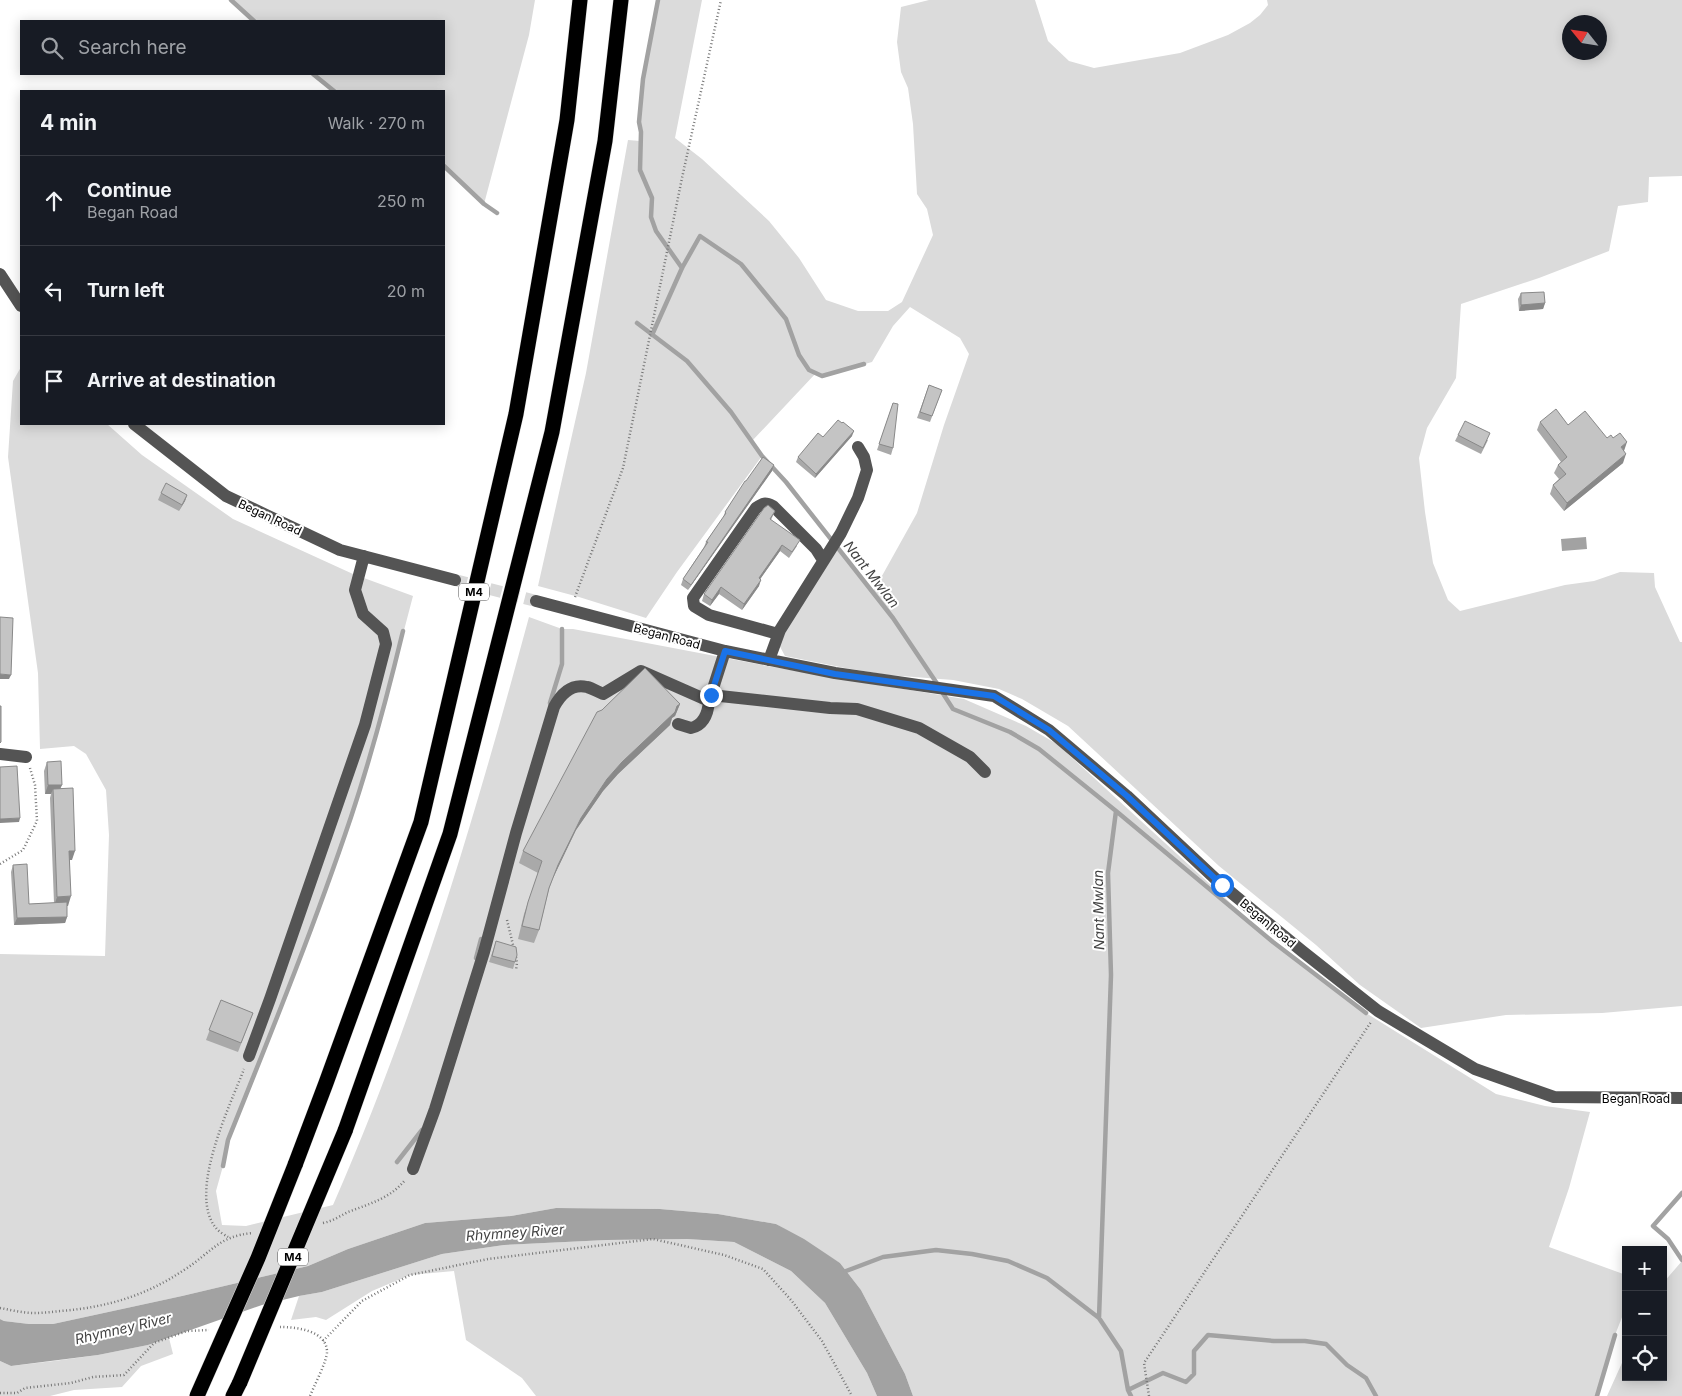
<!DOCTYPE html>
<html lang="en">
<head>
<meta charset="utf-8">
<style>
  body { margin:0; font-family:Inter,sans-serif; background:#242831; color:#f1f3f6 }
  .controls { position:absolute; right:15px; bottom:15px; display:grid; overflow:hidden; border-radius:0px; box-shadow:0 2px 12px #0003 }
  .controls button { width:45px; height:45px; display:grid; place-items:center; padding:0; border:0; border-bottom:1px solid #363941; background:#171b24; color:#f1f3f6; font:25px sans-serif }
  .compass { position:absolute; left:1562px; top:15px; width:45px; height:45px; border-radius:50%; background:#171b24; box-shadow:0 2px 12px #0003; rotate:300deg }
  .stop { position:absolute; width:15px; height:15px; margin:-11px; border:4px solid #1a73e8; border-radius:50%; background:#fff }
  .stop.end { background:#1a73e8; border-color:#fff; box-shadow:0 1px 5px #0008 }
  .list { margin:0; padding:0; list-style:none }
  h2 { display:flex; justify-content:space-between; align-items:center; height:65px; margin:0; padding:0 20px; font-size:21px }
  h2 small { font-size:16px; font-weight:400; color:#9ea1a6 }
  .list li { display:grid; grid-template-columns:32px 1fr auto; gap:15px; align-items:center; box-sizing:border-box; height:90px; padding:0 20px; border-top:1px solid #363941 }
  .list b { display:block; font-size:19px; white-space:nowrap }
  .list p { margin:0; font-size:16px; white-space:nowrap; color:#9ea1a6 }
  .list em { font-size:16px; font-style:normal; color:#9ea1a6 }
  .icon { flex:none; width:28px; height:28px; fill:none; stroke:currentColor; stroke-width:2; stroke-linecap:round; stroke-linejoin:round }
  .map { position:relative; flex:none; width:1682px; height:1396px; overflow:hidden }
  .search { position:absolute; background:#171b24; box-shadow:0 2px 12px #0003; left:20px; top:20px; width:425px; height:55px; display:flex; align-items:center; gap:12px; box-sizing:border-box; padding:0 18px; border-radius:0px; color:#9ea1a6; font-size:19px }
  .panel { position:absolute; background:#171b24; box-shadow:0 2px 12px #0003; left:20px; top:90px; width:425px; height:335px; border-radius:0px }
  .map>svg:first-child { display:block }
</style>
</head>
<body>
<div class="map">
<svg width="1682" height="1396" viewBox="0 0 1682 1396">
  <rect width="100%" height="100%" fill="#fff"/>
  <path fill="#dbdbdb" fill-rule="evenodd" d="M231 0H535L529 35 484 204 444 166V91H334L313 74H444V21H254Z
    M658 0H702L675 138 702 159 769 221 799 258 826 300 858 311H888L902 302 933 235 927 209 917 194 913 124 908 88 901 72 897 42 901 7 929 0H1035L1048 41 1069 61 1094 68 1180 53 1228 35 1250 23 1260 15 1268 5 1267 0H1682V176L1649 177 1648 202 1618 206 1609 251 1539 278 1461 304 1456 378 1427 428 1419 458 1425 512 1433 563 1448 600 1460 611 1565 585 1594 581 1620 572 1654 573 1655 587 1680 642H1682V1006L1602 1013 1506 1015 1421 1028 1360 985 1316 945 1219 866 1068 726 1022 699 999 689 953 680 888 675 845 668 785 656 778 643 837 546 873 592 917 513 944 425 969 354 960 338 910 307 893 326 872 362 822 376 816 373 752 441 762 456 677 572 646 618 579 597 538 586 586 373 628 140 640 141C641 130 639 121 640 110 644 73 651 37 658 0ZM1570 22H1600V52H1570Z
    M21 367V424H107L142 455 233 519 353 574 413 596 392 676 351 816 292 982 228 1140 223 1166 216 1191 222 1225 246 1226 333 1205C416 1016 475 817 529 617L562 629H573L773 667 964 699 1026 726 1057 744 1273 942 1366 1013 1496 1094 1545 1106 1590 1112 1569 1188 1549 1247 1626 1275V1307L1615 1335 1597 1396H913L905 1374 861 1290 840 1263 776 1224 718 1214 660 1209 556 1208 511 1216 425 1223 348 1249 308 1266 182 1296 53 1324H29L4 1321 0 1319V954L105 956 109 835 106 790 86 754 74 746 40 749 38 673 8 457 13 381Z
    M687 1239 734 1242 791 1271 825 1303 867 1373 877 1396H536L522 1378 466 1340 454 1271 410 1275 372 1291 326 1320 316 1317 291 1320 299 1296 322 1292 442 1254 504 1245 607 1240Z
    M1682 1261V1396H1607L1626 1354V1377H1663V1283Z
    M169 1338 173 1354 141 1366 122 1387 74 1390 50 1396H0V1361L11 1366 54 1361 98 1355 148 1345Z"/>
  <path fill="#a2a2a2" d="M1586 537 1587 549 1562 551 1561 539Z
    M556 1208 660 1209 718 1214 776 1224 804 1239 840 1263 861 1290 905 1374 913 1396H877L867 1373 825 1303 791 1271 734 1242 687 1239 607 1240 504 1245 442 1254 322 1292 299 1296 262 1305 148 1345 98 1355 11 1366 0 1361V1319L4 1321 29 1324H53L182 1296 308 1266 348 1249 425 1223 511 1216Z"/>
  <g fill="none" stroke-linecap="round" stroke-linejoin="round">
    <path stroke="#a2a2a2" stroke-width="4.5" d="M231 0 254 21
      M658 0 643 79 639 122 641 132 640 170 652 198 651 217 656 231 682 268
      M313 74 334 91
      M444 166 484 204 497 213
      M637 323 687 361 731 412 762 456 786 482 893 618 938 685
      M652 335 682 268 700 236 741 264 786 319 799 355 809 370 822 376 864 364
      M942 692 953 709 1010 732 1039 749 1116 811 1108 873 1111 975 1099 1318 1121 1351 1128 1390 1131 1396
      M550 703 562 664V629
      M1116 811 1273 942 1366 1013
      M476 958 481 939
      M397 1162 422 1130
      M223 1166 228 1140C271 1033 314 927 351 817 371 757 388 693 403 631
      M1682 1193 1653 1226 1668 1239 1682 1260
      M846 1271 883 1257 936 1250 972 1254 1008 1261 1047 1278 1099 1318
      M1128 1390 1163 1373 1186 1382 1194 1374V1351L1208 1335 1274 1341H1305L1326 1344 1347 1365 1366 1378 1376 1396
      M1597 1396 1615 1335"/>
    <path stroke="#d9d9d9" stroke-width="12" stroke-dasharray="12 6" stroke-linecap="butt" d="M455 580 536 601"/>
    <g stroke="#dbdbdb" stroke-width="16">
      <path id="highway" d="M345 1131 450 834 552 432 605 141 621 0
        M295 1165 326 1083 421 822 516 414 567 120 580 0
        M233 1396 240 1382"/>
    </g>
    <path stroke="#767676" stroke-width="2.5" stroke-dasharray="1 2.5" stroke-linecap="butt" d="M575 597 623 468 682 178 721 0
      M0 864 23 850 37 821 35 785 30 768
      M507 920 514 949
      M516 957 517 963 516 970
      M323 1223C333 1221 340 1216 348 1212 369 1204 391 1198 405 1180
      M228 1237C225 1235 219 1232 216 1228 187 1193 230 1106 244 1069
      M0 1308C11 1310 23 1313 34 1313 43 1313 52 1312 61 1311 108 1307 145 1296 184 1270 211 1253 218 1236 253 1233
      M280 1327C295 1327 327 1330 327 1352 327 1361 314 1386 310 1396
      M323 1341 362 1301 410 1275 488 1259 653 1239 724 1255 763 1269 791 1300 822 1341 852 1396
      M0 1393H17L25 1388 71 1383 93 1377 124 1375 154 1343 187 1331 209 1330
      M1149 1396 1144 1363 1371 1022"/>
    <path stroke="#545454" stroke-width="12" d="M0 274 21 306
      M134 424 226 496 340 550 455 580
      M536 601 725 651 835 673 994 696 1049 730 1127 796 1222 885 1302 951 1378 1011 1475 1069 1554 1097 1682 1098
      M778 634 709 615 694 606 693 598 756 508C763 503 765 502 773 506L816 549 823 560
      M769 660 780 630 841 533 858 498 867 470 864 457 858 447
      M711 695 830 708 857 709 919 728 970 757 985 772
      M678 724 691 728C704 725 708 714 709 701
      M0 754 26 757
      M249 1056 270 999 365 725 386 644 383 632 363 614 355 590 364 556
      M413 1169 435 1109 484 952 516 833 554 707C561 694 571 683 587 687 592 688 598 692 603 694L641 671 709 701 725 651"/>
    <use href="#highway" stroke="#000" stroke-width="15"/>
    <g stroke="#dbdbdb" stroke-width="16" stroke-linecap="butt">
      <path id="highway-bridge" d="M240 1382 345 1131
        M197 1396 258 1258 295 1165"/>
    </g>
    <use href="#highway-bridge" stroke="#000" stroke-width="15"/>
  </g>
  <path fill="#a9a9a9" d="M1521 293 1545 303 1543 309 1519 311 1518 299Z
    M929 385 942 390 930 422 917 418Z
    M893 403V448L891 455 877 450Z
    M1540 422 1568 425 1607 438 1624 451 1623 463 1564 511 1550 494 1553 485 1559 479 1554 473 1558 465 1561 462 1537 430Z
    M1458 435 1488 440 1481 454 1455 441Z
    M852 436 815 478 796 462 798 457 823 437Z
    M774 465 772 471 688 590 681 585 683 579 704 547 706 542 723 518 725 512 746 481Z
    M161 493 187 495 185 501 179 511 158 500Z
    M775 511 771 520 797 546 789 558 780 551 760 579 759 586 742 610 719 594 710 606 702 601 704 594Z
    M680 704 675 716 672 718 670 725 618 774 603 791 576 830 553 878 549 889 539 930 534 943 518 939 524 914 538 873 519 863 523 851Z
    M47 762 60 788 72 860H70L68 906H67V917L65 923 14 925 11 872 13 865 29 904 54 903 50 798 51 794H45L44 771Z
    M496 941 515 962 513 969 489 962Z
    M221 1000 253 1013 238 1052 206 1040Z"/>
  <path fill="#898989" d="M1545 303 1543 309 1519 311 1521 305Z
    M854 431 852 436 815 478 816 474Z
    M1627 442 1624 451 1621 447Z
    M1626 454 1623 463 1564 511 1567 503Z
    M774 465 772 471 688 590 691 585Z
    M187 495 185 501 179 511Z
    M782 545 780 551 756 585 759 578Z
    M761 580 759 586 742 610 744 604Z
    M721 587 719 594 710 606 712 600Z
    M0 674 11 675 9 679H0Z
    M680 704 675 716 672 718 670 725 618 774 603 791 576 830 553 878 558 865 581 818 607 779 622 762 677 706Z
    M48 785H62L58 794 53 789 51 794H45Z
    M20 818 19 822 0 823V819Z
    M69 851H75L72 860H66Z
    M71 896 68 906H54L57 897Z
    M67 917 65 923 14 925 17 918Z"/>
  <path fill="#c4c4c4" stroke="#898989" d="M1544 292 1545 303 1521 305V293Z
    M929 385 942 390 932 416 920 412Z
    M893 403 898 404 893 448 879 444Z
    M1556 409 1568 425 1585 411 1607 438 1611 435 1613 438 1620 433 1627 442 1621 447 1626 454 1567 503 1553 485 1566 474 1558 465 1567 457 1540 422Z
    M838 420 842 423 843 422 854 431 816 474 798 457 818 433 823 437Z
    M1465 421 1490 433 1483 448 1458 435Z
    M763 457 774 465 691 585 683 579 708 542H706L726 513 725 512 745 481H746Z
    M166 483 187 495 182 505 161 493Z
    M768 505 775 511 770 519 800 540 792 552 782 545 759 578 761 580 744 604 721 587 712 600 704 594 764 508Z
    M0 617 13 618 11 675 0 674Z
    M645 668 680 704 677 706 675 712 622 762 607 779 581 818 558 865 549 888 539 930 522 926 528 902 542 861 523 851 597 712 602 710Z
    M0 706H1V742L0 743Z
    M61 761 62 785H48L47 762Z
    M17 766 20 818 0 819V767Z
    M73 788 75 851H69L71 896 57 897 53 789Z
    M27 864 29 904 67 902V917L17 918 13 865Z
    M496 941 516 947 517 955 515 962 492 956Z
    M221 1000 253 1013 241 1043 209 1030Z"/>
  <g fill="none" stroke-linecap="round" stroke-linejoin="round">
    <path stroke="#1a73e8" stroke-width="6" d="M711 695 725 651 835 674 994 696 1049 730 1127 796 1222 885"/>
  </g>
  <g text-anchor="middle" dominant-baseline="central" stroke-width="4" stroke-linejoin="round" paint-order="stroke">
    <g fill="#fff" stroke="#4c4c4c" stroke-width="1">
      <rect x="459" y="583.5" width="30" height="17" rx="4"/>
      <rect x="278" y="1248.5" width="30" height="17" rx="4"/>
    </g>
    <g font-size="11" font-weight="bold" fill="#000">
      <text x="474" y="592">M4</text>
      <text x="293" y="1257">M4</text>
    </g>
    <g font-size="12" fill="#000" stroke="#fff">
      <text transform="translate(270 517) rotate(25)">Began Road</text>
      <text transform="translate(667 636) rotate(15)">Began Road</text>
      <text transform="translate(1268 923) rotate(40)">Began Road</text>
      <text x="1636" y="1098">Began Road</text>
    </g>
    <g font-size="14" font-style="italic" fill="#434343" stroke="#fff">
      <text transform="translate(872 574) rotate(52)">Nant Mwlan</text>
      <text transform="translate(1098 910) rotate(-91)">Nant Mwlan</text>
      <text transform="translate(515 1232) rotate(-4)">Rhymney River</text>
      <text transform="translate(123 1328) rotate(-13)">Rhymney River</text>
    </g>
  </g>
</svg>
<div class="controls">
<button>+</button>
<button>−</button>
<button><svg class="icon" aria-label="locate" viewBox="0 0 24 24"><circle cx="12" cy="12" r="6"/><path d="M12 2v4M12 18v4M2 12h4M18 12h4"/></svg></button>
</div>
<svg class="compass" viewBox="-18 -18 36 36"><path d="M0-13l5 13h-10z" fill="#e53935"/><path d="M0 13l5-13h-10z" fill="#9ea1a6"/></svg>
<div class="stop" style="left:1222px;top:885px"></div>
<div class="stop end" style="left:711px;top:695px"></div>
<div class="search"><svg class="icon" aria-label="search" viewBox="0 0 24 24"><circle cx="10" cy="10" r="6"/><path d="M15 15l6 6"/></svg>Search here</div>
<section class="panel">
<h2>4 min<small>Walk · 270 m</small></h2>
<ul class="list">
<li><svg class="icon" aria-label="ahead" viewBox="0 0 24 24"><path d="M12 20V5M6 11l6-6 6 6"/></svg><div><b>Continue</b><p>Began Road</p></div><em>250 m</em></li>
<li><svg class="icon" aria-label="left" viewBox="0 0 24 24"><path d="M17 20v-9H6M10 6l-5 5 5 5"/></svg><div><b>Turn left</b></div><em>20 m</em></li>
<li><svg class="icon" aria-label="arrive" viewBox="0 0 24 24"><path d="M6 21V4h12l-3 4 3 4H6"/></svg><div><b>Arrive at destination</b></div></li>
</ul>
</section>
</div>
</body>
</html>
